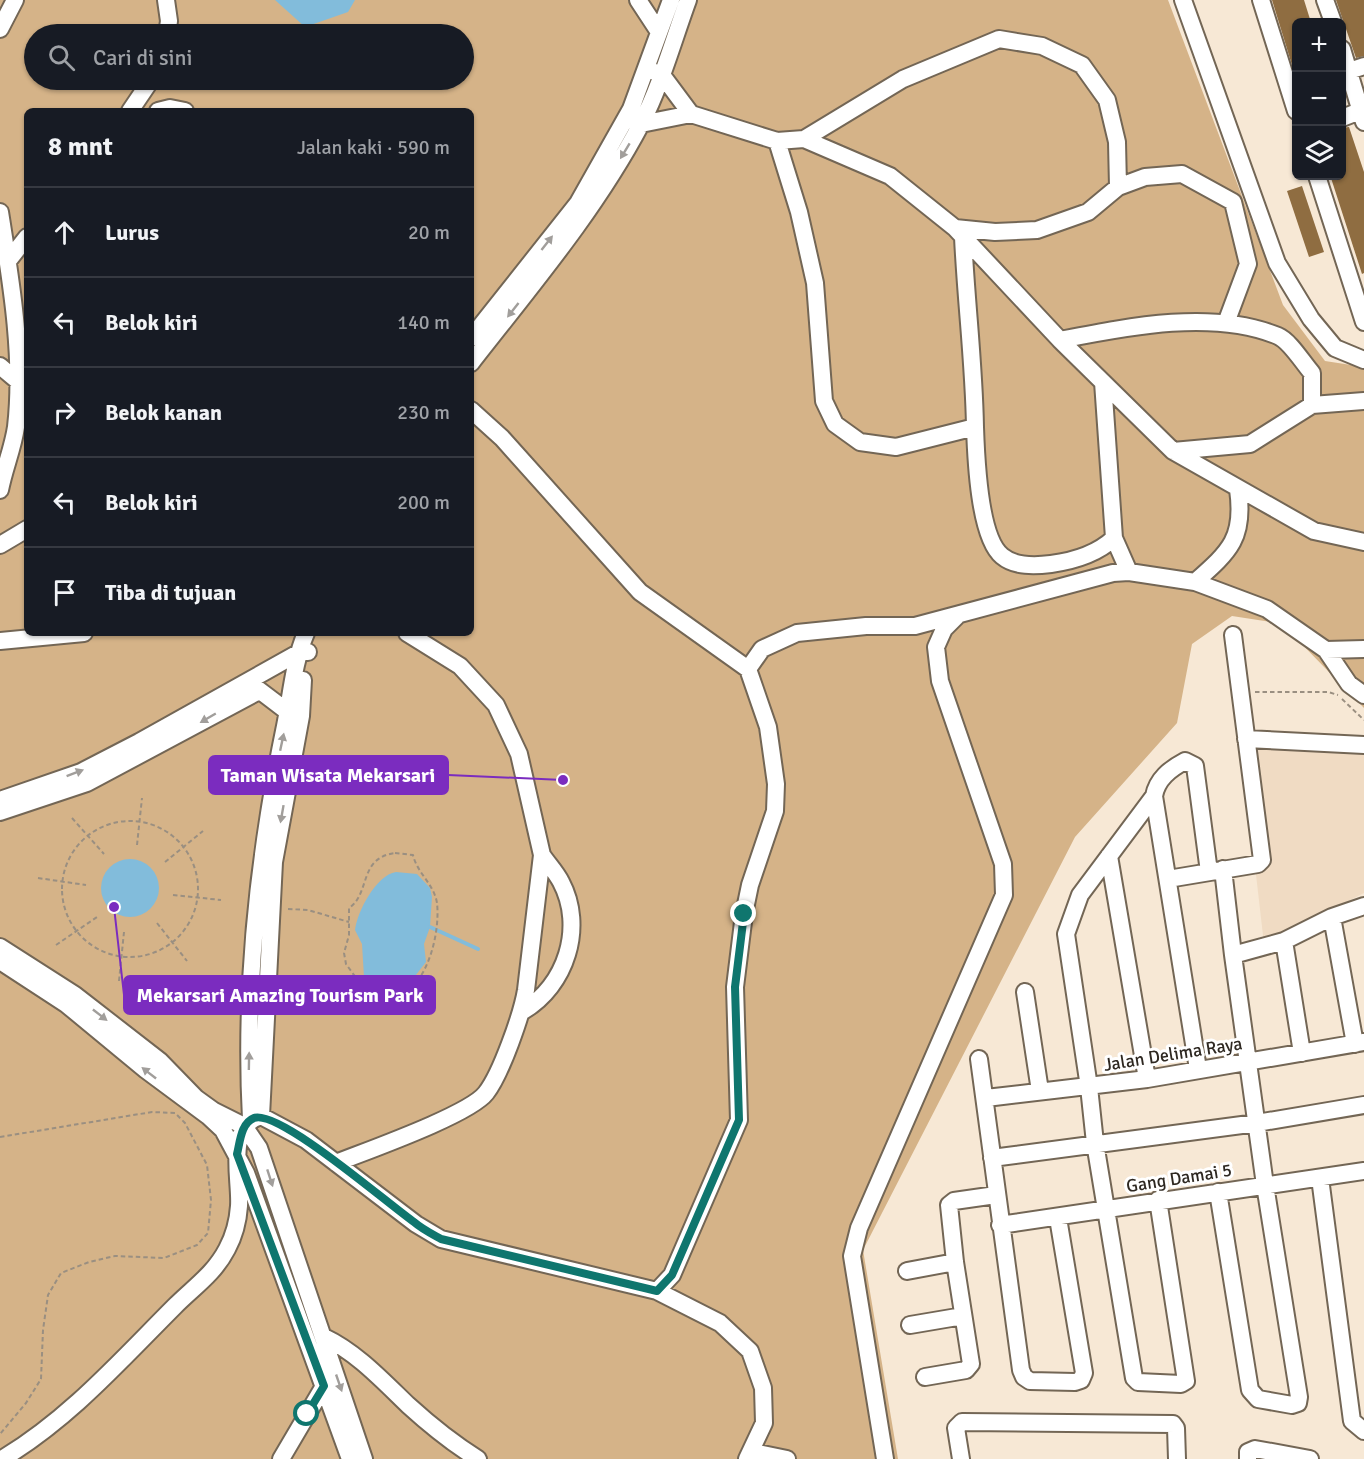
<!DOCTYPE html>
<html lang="id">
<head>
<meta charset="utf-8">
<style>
  body { margin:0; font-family:Signika,sans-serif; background:#20242c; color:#f1f3f6 }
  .controls { position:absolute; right:18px; top:18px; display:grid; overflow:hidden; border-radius:9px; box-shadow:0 2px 4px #0004 }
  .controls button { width:54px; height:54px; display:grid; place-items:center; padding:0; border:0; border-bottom:2px solid #363941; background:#171b24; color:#f1f3f6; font:30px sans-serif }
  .stop { position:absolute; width:18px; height:18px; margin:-14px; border:4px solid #0f766e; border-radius:50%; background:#fff }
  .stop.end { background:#0f766e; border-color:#fff; box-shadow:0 2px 6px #0008 }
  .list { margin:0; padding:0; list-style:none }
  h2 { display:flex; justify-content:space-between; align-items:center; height:78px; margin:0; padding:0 24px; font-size:26px }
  h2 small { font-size:20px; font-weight:400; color:#9ea1a6 }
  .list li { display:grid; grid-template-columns:39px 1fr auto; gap:18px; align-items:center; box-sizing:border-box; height:90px; padding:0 24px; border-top:2px solid #363941 }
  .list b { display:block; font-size:22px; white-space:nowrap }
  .list em { font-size:20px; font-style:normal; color:#9ea1a6 }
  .icon { flex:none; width:33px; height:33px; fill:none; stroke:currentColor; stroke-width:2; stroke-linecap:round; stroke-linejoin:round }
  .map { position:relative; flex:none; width:1364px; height:1459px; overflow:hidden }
  .search { position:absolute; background:#171b24; box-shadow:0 2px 4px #0004; left:24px; top:24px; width:450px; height:66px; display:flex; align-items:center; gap:15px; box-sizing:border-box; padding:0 21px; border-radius:33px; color:#9ea1a6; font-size:22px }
  .panel { position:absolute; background:#171b24; box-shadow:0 2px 4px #0004; left:24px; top:108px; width:450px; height:528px; border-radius:9px }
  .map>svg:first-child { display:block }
</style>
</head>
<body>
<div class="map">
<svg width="1364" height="1459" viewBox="0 0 1364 1459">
  <rect width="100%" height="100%" fill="#f7e8d5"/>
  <path fill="#f0dbc3" d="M1364 735V893L1264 944 1241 744Z"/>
  <path fill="#d5b388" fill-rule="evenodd" d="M0 0H1168L1283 305 1325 361 1364 367V708L1291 633 1271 622 1232 616 1192 644 1177 723 1075 837 863 1250 898 1459H0ZM34 34H464V80H34ZM27 111H471V633H27Z"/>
  <path fill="#82bcdb" d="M275 0H355L348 12 305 27Z
    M101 888a29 29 0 1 1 58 0a29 29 0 1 1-58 0Z
    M396 872 417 874 430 888 432 897 430 927 424 944 426 962 405 989 392 995 364 977 362 944 355 930C357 912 376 875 396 872Z"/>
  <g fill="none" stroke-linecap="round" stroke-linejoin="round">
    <path stroke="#82bcdb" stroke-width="4" d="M430 927 478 949"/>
  </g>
  <path fill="#8f6d41" d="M1272 0H1304L1309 16 1311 22H1296V78Z
    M1336 0H1364V56L1356 58Z
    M1349 127 1364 172V273L1362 274 1331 178 1341 176V128Z
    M1302 186 1324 252 1309 257 1287 191Z"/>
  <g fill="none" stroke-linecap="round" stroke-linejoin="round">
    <g stroke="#736655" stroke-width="20">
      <path id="minor" d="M166 0 169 21 167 34
        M638 0 659 32
        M1183 0 1277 263 1311 319 1335 348 1364 360
        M1261 0 1296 111
        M1325 0 1333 22
        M0 29 15 0
        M1342 49 1364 122
        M1349 71 1364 66
        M655 72 662 75 691 114
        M130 111 151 80
        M158 111 170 108 185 111
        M626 118 641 124 691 114 777 141 799 212 815 283 824 401 835 424 860 442 896 447 975 427C976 457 979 537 1002 556 1015 567 1035 566 1051 564 1073 561 1097 554 1114 538L1129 572
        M1342 118 1360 111
        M804 139 903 79 999 39 1042 46 1082 65 1107 100 1117 142 1118 187
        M777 141 804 139 890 176 955 228 1060 340 1173 451 1314 531 1364 542
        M1317 176 1364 322
        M0 212C11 281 24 357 16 427 13 448 4 469 0 490
        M955 228 995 232 1037 230 1088 212 1118 187 1145 177 1182 174 1233 202 1248 264 1226 323
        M963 237C966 301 974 364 975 427
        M8 261 27 237
        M471 338 578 203 631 109 671 0
        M1060 340C1126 327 1213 309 1278 336 1290 341 1303 363 1312 373V405L1250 444 1173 451
        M471 363C531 286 595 211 641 124 661 85 673 41 688 0
        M0 366 19 382
        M1103 382 1114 538
        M1312 405 1364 401
        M471 410 502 438 640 592 748 669
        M0 545 27 529
        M1195 582C1230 551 1245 538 1238 489
        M0 641 84 633
        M1326 650 1349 684 1364 695
        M251 684 288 712 297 715
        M1246 739 1364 745
        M1154 796 1080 895 1066 934 1089 1087 1095 1143 1134 1378 1138 1382 1181 1384 1186 1381 1158 1200
        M0 800 81 772 139 742 300 652H308
        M0 812 87 783 259 691
        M1109 856 1147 1079
        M1168 879 1258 864 1262 860 1233 635
        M1332 917 1355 1044
        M1284 941 1302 1053
        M0 947 75 995 160 1061 196 1098 214 1111 244 1126 259 1148 364 1459
        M1233 955 1284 941 1332 917 1364 906
        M0 961 66 1004 146 1070 208 1116 223 1130 246 1173 350 1459
        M1025 992 1040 1091
        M523 1011C566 986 585 927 561 882 556 872 548 864 542 855
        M979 1059 1021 1370 1024 1377 1030 1381 1075 1382 1081 1380 1084 1373 1058 1218
        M1198 1069 1154 796C1157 779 1170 769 1185 761L1195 766 1209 872
        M986 1098 1147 1079 1364 1042
        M261 1116 274 862 301 716 303 680
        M251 1119C244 989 258 858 284 731 291 699 293 663 306 633
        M992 1158 1257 1123 1364 1105
        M336 1163C366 1151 469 1115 486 1093 501 1074 522 1014 526 990L542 855 519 754 496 705 460 666 407 633
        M1320 1178 1352 1421 1364 1431
        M1218 1192 1250 1390 1258 1399 1292 1405 1298 1403 1299 1397 1265 1185 1233 955 1223 869
        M1000 1225 1364 1171
        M907 1271 955 1262
        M657 1291 672 1275 739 1120 735 987 744 914 750 885 775 811 776 784 768 727 748 669 762 649 797 633 866 626H915L1113 573 1129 572 1195 582 1267 609 1326 650 1364 649
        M910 1325 963 1316
        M324 1337C356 1352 382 1380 408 1405 430 1425 452 1443 478 1459
        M925 1377 966 1370 971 1364 955 1262 949 1205 954 1201 996 1195
        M752 1452 787 1459
        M2 1459C69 1419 120 1361 175 1306 194 1287 214 1274 227 1249 234 1236 238 1221 239 1206 241 1179 225 1126 261 1116L306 1140 416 1224 441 1239 657 1291 720 1323 750 1351 763 1388 764 1423 747 1459
        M281 1459 324 1386
        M885 1459 852 1256 859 1228 1004 895 1003 864 940 681 936 647 944 629 957 616
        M961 1459 956 1428 962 1422 1173 1424 1176 1428 1177 1459
        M1248 1459V1452L1255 1449 1310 1459"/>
    </g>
    <path stroke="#9a8f81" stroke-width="2" stroke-dasharray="4.5 3" stroke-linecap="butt" d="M1255 692H1328L1338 695
      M1342 699 1364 720
      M72 818 104 854
      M62 889a68 68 0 1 1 136 0a68 68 0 1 1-136 0Z
      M137 845 142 798
      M395 853 413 855C417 873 434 884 437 903 440 930 430 975 407 991 403 994 398 993 394 996 388 1000 386 1009 378 1011L366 1001 362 986 346 964 344 953 349 935V908C371 893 358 858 395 853Z
      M165 862 203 831
      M38 878 86 885
      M173 895 221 900
      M288 909 308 910 349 922
      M157 923 187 961
      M56 945 97 917
      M119 981 124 932
      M0 1137 152 1112 175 1113 185 1123 207 1165 211 1200 208 1233 197 1245 164 1258 115 1256 89 1262 61 1273 48 1295 43 1330 41 1379 26 1403 0 1434"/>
    <use href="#minor" stroke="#fff" stroke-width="16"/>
  </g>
  <defs><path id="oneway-solid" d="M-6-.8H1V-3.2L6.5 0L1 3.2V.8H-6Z" transform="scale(1.5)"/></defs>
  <g fill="#a19e9b">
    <use href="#oneway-solid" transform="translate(625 151) rotate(121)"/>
    <use href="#oneway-solid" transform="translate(547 243) rotate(-52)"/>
    <use href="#oneway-solid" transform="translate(513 310) rotate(128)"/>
    <use href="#oneway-solid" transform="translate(208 718) rotate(150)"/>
    <use href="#oneway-solid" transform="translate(282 742) rotate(-78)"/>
    <use href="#oneway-solid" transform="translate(75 773) rotate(-21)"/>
    <use href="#oneway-solid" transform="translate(282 814) rotate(100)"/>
    <use href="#oneway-solid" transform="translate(100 1015) rotate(38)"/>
    <use href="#oneway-solid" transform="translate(249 1061) rotate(-89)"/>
    <use href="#oneway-solid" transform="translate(149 1073) rotate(-142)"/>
    <use href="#oneway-solid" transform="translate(270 1178) rotate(72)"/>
    <use href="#oneway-solid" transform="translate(339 1383) rotate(71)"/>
  </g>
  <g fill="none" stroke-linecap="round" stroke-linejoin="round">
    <path stroke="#0f766e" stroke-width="8" d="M307 1414 324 1386 237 1154C240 1142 241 1123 254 1118 279 1109 388 1204 414 1222 422 1229 432 1234 441 1239L657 1291 672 1275 739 1120 735 987 744 914"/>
  </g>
  <g text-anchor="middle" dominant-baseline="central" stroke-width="6" stroke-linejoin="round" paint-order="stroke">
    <g font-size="18" fill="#2e2821" stroke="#fff">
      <text transform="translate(1173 1054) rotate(-9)">Jalan Delima Raya</text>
      <text transform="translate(1179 1178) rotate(-9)">Gang Damai 5</text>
    </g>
  </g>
  <path fill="none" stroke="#7b2cbf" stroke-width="2" d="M563 780L448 775M114 907L124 995"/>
  <g fill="#7b2cbf" stroke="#fff" stroke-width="2">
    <circle cx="563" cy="780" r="6"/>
    <circle cx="114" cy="907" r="6"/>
  </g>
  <g fill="#7b2cbf" stroke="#7b2cbf" stroke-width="2">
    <rect x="209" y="756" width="239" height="38" rx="6"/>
    <rect x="124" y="976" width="311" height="38" rx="6"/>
  </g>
  <g font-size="20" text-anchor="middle" font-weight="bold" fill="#fff">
    <text x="328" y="782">Taman Wisata Mekarsari</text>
    <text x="280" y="1002">Mekarsari Amazing Tourism Park</text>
  </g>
</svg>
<div class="controls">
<button>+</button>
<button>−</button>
<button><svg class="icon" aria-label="layers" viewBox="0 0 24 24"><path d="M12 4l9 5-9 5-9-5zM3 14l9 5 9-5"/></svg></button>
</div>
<div class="stop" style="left:307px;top:1414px"></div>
<div class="stop end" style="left:744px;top:914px"></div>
<div class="search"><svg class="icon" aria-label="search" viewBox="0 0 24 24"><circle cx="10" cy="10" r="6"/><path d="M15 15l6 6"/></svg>Cari di sini</div>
<section class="panel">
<h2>8 mnt<small>Jalan kaki · 590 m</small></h2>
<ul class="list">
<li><svg class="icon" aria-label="ahead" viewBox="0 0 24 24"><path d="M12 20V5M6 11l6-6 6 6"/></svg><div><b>Lurus</b></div><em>20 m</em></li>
<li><svg class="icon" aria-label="left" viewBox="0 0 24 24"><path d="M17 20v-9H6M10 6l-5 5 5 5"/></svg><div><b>Belok kiri</b></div><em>140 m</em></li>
<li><svg class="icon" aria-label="right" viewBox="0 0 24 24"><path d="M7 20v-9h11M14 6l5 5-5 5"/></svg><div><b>Belok kanan</b></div><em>230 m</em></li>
<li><svg class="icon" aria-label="left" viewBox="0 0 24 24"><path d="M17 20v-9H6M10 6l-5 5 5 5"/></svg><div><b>Belok kiri</b></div><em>200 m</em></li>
<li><svg class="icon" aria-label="arrive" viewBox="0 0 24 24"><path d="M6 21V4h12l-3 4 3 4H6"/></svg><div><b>Tiba di tujuan</b></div></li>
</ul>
</section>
</div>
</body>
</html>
